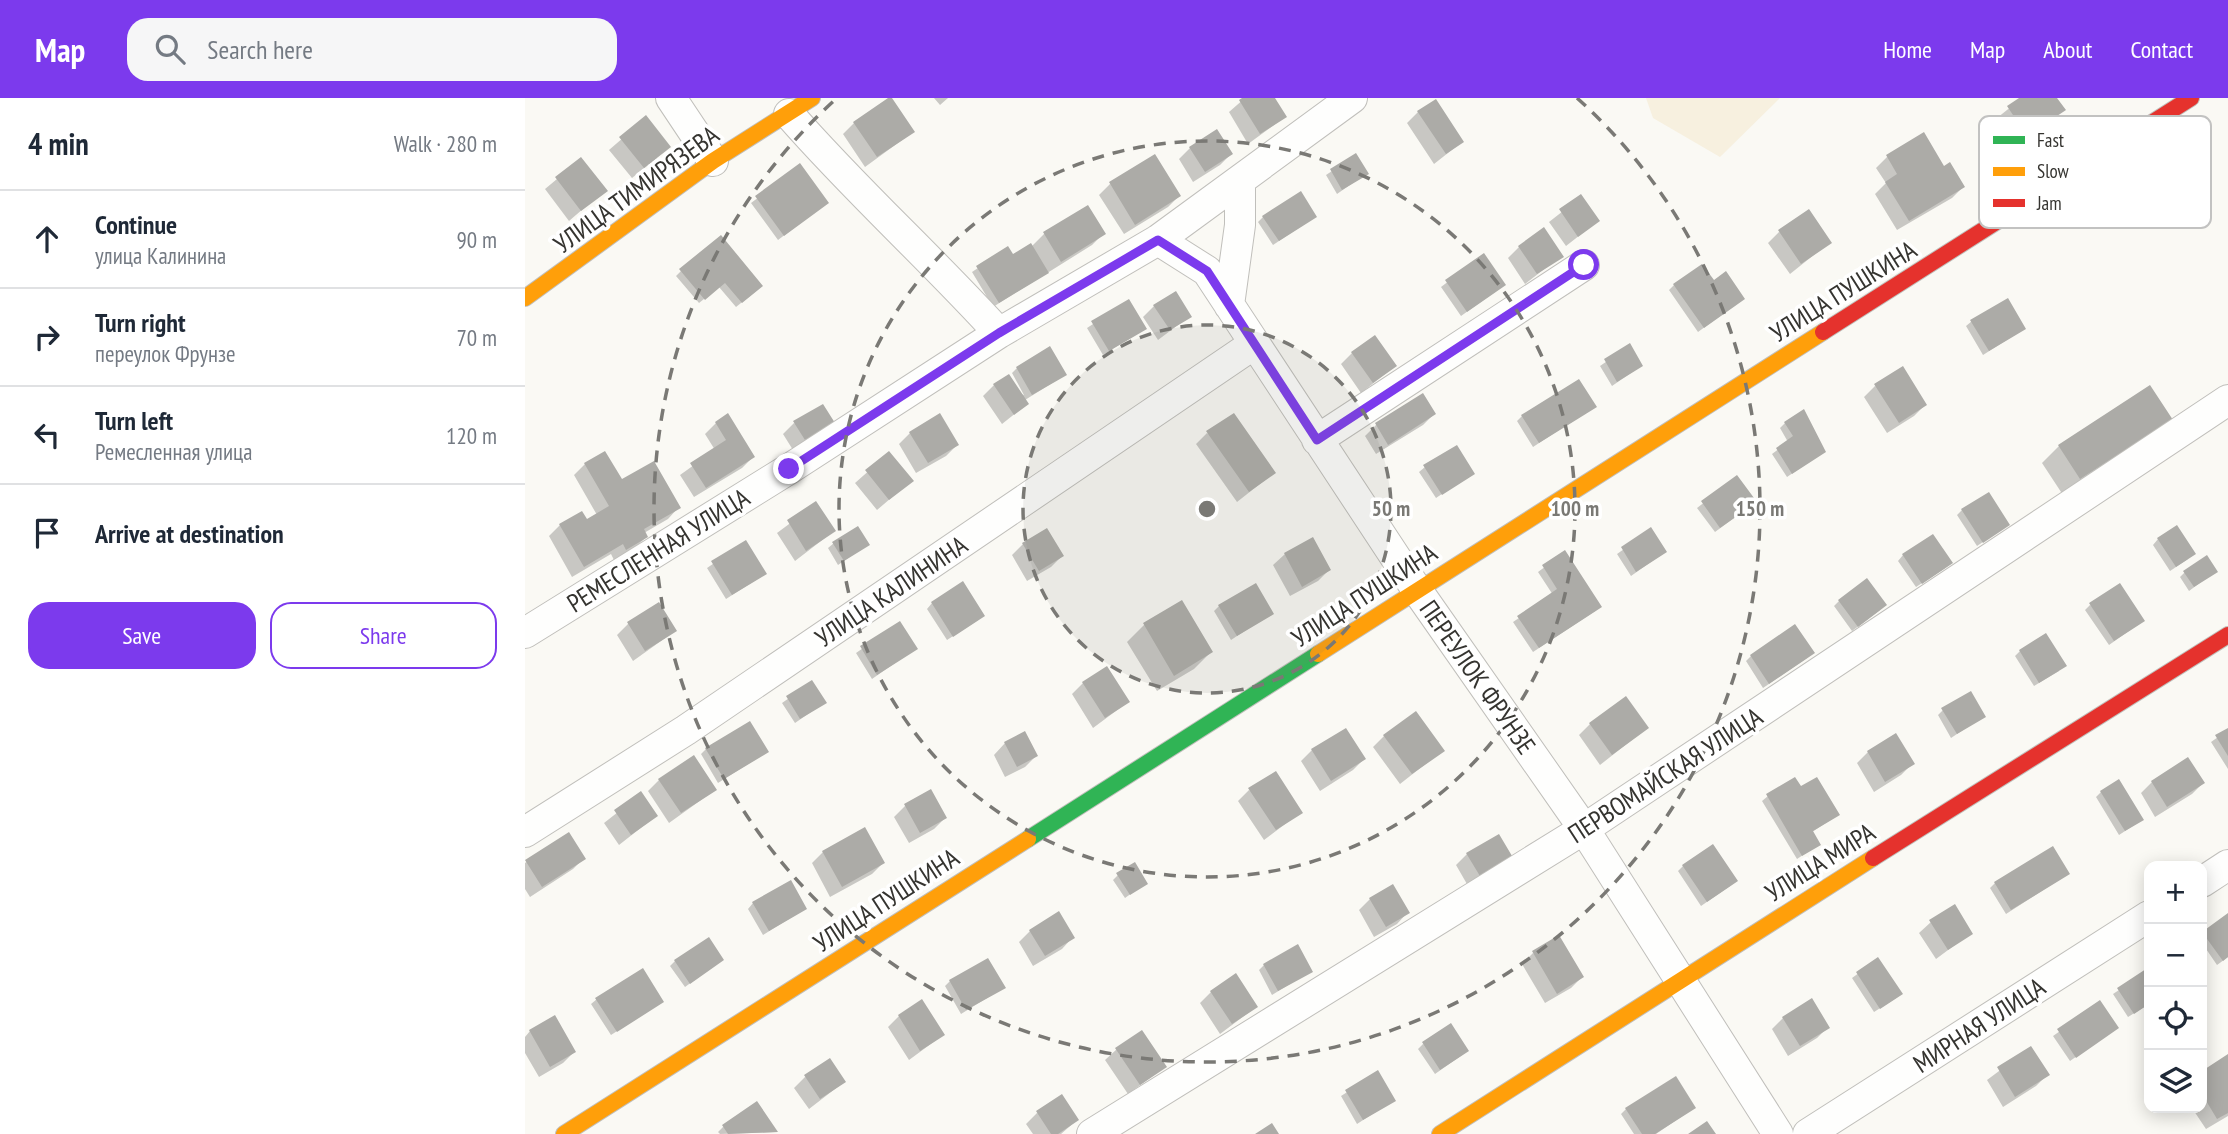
<!DOCTYPE html>
<html lang="en">
<head>
<meta charset="utf-8">
<style>
  body { margin:0; font-family:"PT Sans Narrow",sans-serif; background:#f6f6f7; color:#1f2937 }
  .controls { position:absolute; right:21px; bottom:21px; display:grid; overflow:hidden; border-radius:14px; box-shadow:0 4px 18px #0003 }
  .controls button { width:63px; height:63px; display:grid; place-items:center; padding:0; border:0; border-bottom:2px solid #e0e1e3; background:#fff; color:#1f2937; font:35px sans-serif }
  .stop { position:absolute; width:21px; height:21px; margin:-16px; border:5px solid #7c3aed; border-radius:50%; background:#fff }
  .stop.end { background:#7c3aed; border-color:#fff; box-shadow:0 2px 7px #0008 }
  .list { margin:0; padding:0; list-style:none }
  h2 { display:flex; justify-content:space-between; align-items:center; height:91px; margin:0; padding:0 28px; font-size:30px }
  h2 small { font-size:23px; font-weight:400; color:#747a83 }
  .list li { display:grid; grid-template-columns:46px 1fr auto; gap:21px; align-items:center; box-sizing:border-box; height:98px; padding:0 28px; border-top:2px solid #e0e1e3 }
  .list b { display:block; font-size:26px; white-space:nowrap }
  .list p { margin:0; font-size:23px; white-space:nowrap; color:#747a83 }
  .list em { font-size:23px; font-style:normal; color:#747a83 }
  .actions { display:flex; gap:14px; padding:21px 28px }
  .actions a { flex:1; padding:16px 0; border:2px solid #7c3aed; border-radius:21px; text-align:center; font-size:24px; color:#7c3aed }
  .actions .main { background:#7c3aed; color:#fff }
  .icon { flex:none; width:38px; height:38px; fill:none; stroke:currentColor; stroke-width:2; stroke-linecap:round; stroke-linejoin:round }
  .map { position:relative; flex:none; width:1703px; height:1036px; overflow:hidden }
  header { display:flex; align-items:center; gap:42px; box-sizing:border-box; height:98px; padding:0 35px; background:#7c3aed; color:#fff }
  header strong { font-size:33px }
  nav { display:flex; gap:38px; margin-inline-start:auto; font-size:24px }
  .search { width:490px; height:63px; background:#f6f6f7; display:flex; align-items:center; gap:18px; box-sizing:border-box; padding:0 24px; border-radius:21px; color:#747a83; font-size:26px }
  main { display:flex }
  aside { flex:1; background:#fff }
  .map>svg:first-child { display:block }
</style>
</head>
<body>
<header>
<strong>Map</strong>
<div class="search"><svg class="icon" aria-label="search" viewBox="0 0 24 24"><circle cx="10" cy="10" r="6"/><path d="M15 15l6 6"/></svg>Search here</div>
<nav><a>Home</a><a>Map</a><a>About</a><a>Contact</a></nav>
</header>
<main>
<aside>
<h2>4 min<small>Walk · 280 m</small></h2>
<ul class="list">
<li><svg class="icon" aria-label="ahead" viewBox="0 0 24 24"><path d="M12 20V5M6 11l6-6 6 6"/></svg><div><b>Continue</b><p>улица Калинина</p></div><em>90 m</em></li>
<li><svg class="icon" aria-label="right" viewBox="0 0 24 24"><path d="M7 20v-9h11M14 6l5 5-5 5"/></svg><div><b>Turn right</b><p>переулок Фрунзе</p></div><em>70 m</em></li>
<li><svg class="icon" aria-label="left" viewBox="0 0 24 24"><path d="M17 20v-9H6M10 6l-5 5 5 5"/></svg><div><b>Turn left</b><p>Ремесленная улица</p></div><em>120 m</em></li>
<li><svg class="icon" aria-label="arrive" viewBox="0 0 24 24"><path d="M6 21V4h12l-3 4 3 4H6"/></svg><div><b>Arrive at destination</b></div></li>
</ul>
<div class="actions"><a class="main">Save</a><a>Share</a></div>
</aside>
<div class="map">
<svg width="1703" height="1036" viewBox="0 0 1703 1036">
  <rect width="100%" height="100%" fill="#faf9f4"/>
  <path fill="#f7f0df" d="M1121 0H1255L1195 59 1128 20Z"/>
  <path fill="#0003" d="M409 0H423L415 7Z
    M720 0H748L760 19 723 46 704 14Z
    M1497 0H1530L1538 12 1490 47 1472 20Z
    M893 14 937 44 909 66 882 25Z
    M121 20 132 60 107 80 84 52Z
    M329 25 388 34 340 69 318 36Z
    M665 50 706 56 695 67 668 84 654 61Z
    M831 57 842 75 812 96 801 77Z
    M1362 59 1419 70 1438 89 1427 100 1372 132 1350 96 1361 85 1351 70Z
    M56 61 80 92 44 123 20 91Z
    M275 68 302 105 253 142 226 105Z
    M585 86 654 98 643 109 599 136 574 97Z
    M1056 99 1073 123 1041 148 1024 124Z
    M562 109 578 136 567 147 468 209 447 174 483 150 488 158 506 149 519 136Z
    M738 119H790L748 147 733 124Z
    M1254 134 1305 144 1265 176 1243 145Z
    M994 149 1036 158 1000 186 983 160Z
    M958 157 974 191 936 218 916 189Z
    M156 173 231 193 211 209 194 189 174 205 151 178Z
    M1188 184 1218 201 1173 234 1144 192 1149 187Z
    M603 203 620 231 578 257 562 230Z
    M629 208 665 218 633 242 618 219Z
    M1447 223 1499 231 1458 257 1441 228Z
    M1104 248 1116 268 1087 288 1075 268Z
    M827 255 870 268 836 295 816 266Z
    M492 270 540 277 500 302 502 306 477 326 458 298 469 287 499 297 487 275Z
    M1350 288 1400 307 1389 318 1362 335 1339 299Z
    M1069 309 1008 349 992 323 997 318Z
    M909 316 898 327 851 356 840 338 851 327Z
    M1645 322 1538 397 1517 365 1534 348Z
    M191 325 228 359 217 370 169 399 155 377 190 352 180 336Z
    M269 325 296 336 268 352 258 336Z
    M1260 325 1299 354 1262 379 1247 356 1263 344 1255 330Z
    M385 335 432 347 421 358 391 375 374 346Z
    M682 335 749 375 712 404 671 346Z
    M364 355 386 383 352 412 330 385Z
    M60 366 154 409 143 421 119 435 121 439 110 450 89 462 86 456 47 479 24 438 35 427 61 423 72 417 49 377Z
    M900 369 948 375 911 400 894 374Z
    M1212 379 1224 409 1190 434 1172 410Z
    M291 406 309 433 270 463 252 435Z
    M1437 412 1483 427 1452 448 1432 417Z
    M1126 432 1140 454 1106 478 1092 456Z
    M787 441 804 472 793 483 765 498 748 467 760 456Z
    M1633 441 1663 461 1645 473 1628 447Z
    M220 444 240 476 201 501 182 470Z
    M309 445 342 447 313 467 303 450Z
    M498 446 537 458 526 469 502 483 487 457Z
    M1040 454 1070 513 1008 554 988 524 1028 497 1013 474Z
    M1378 457 1420 470 1391 489 1373 463Z
    M1691 473 1664 493 1655 479 1660 474Z
    M1314 503 1355 512 1327 533 1309 508Z
    M656 504 686 554 669 571 632 593 602 544 619 527Z
    M407 505 453 522 422 542 402 511Z
    M134 507 150 533 108 563 92 537 103 526Z
    M1565 507 1618 523 1584 547 1560 512Z
    M694 508 747 515 706 542 689 513Z
    M374 525 390 551 347 581 331 555Z
    M1495 553 1534 573 1509 588 1490 558Z
    M1226 558 1282 560 1238 590 1221 563Z
    M287 584 299 605 270 625 257 605Z
    M558 585 603 604 568 630 547 596Z
    M1418 612 1459 618 1426 640 1413 617Z
    M1065 626 1122 630 1075 667 1054 637Z
    M1703 632V671L1686 644Z
    M499 635 511 658 500 669 480 679 469 657 480 645Z
    M859 638 917 653 875 686 848 649Z
    M181 651 242 654 193 685 176 656Z
    M787 652 839 661 828 672 795 693 776 663Z
    M1343 654 1388 665 1376 677 1349 694 1332 665Z
    M1663 662 1678 685 1667 696 1630 719 1616 695 1627 684Z
    M134 682 190 692 144 725 123 693Z
    M1275 691 1313 717 1287 734 1293 747 1272 761 1237 703 1243 698Z
    M724 692 776 714 739 742 713 703Z
    M1576 694 1617 722 1594 737 1571 699Z
    M116 696 131 718 94 747 79 725Z
    M380 708 420 720 409 731 384 745 369 719Z
    M43 737 59 760 48 771 5 799 0 791V765Z
    M298 754 358 765 347 776 305 799 287 765Z
    M942 756 988 763 946 793 931 767Z
    M1158 768 1205 788 1176 808 1153 773Z
    M1543 776 1481 816 1465 790 1470 785Z
    M593 777 621 785 600 800 588 782Z
    M867 788 883 814 872 826 849 839 834 812 845 801Z
    M228 805 280 811 238 837 223 811Z
    M1703 817V859L1692 867 1677 845V836Z
    M1406 824 1446 835 1411 861 1394 835Z
    M505 833 548 839 537 851 508 868 494 844Z
    M1008 855 1057 879 1046 890 1020 905 997 866Z
    M1353 861 1371 900 1349 914 1327 880Z
    M197 862 160 889 145 868 150 863Z
    M739 867 786 873 747 897 734 872Z
    M1624 872V906L1603 919 1588 896Z
    M425 883 478 890 436 916 420 888Z
    M686 894 731 909 695 936 675 905Z
    M72 901 137 904 86 937 66 906Z
    M1575 905 1592 930 1545 963 1528 938Z
    M374 918 418 937 384 962 363 929Z
    M1258 920 1303 929 1292 940 1263 958 1247 931Z
    M5 933 49 954 38 965 14 979 0 955V939Z
    M898 946 937 957 910 976 893 951Z
    M1505 950 1522 977 1511 988 1478 1009 1462 982Z
    M592 951 640 969 603 996 580 962Z
    M1703 958V1018L1681 1031 1667 1010H1677V975Z
    M852 975 869 1002 832 1026 816 998Z
    M280 979 319 984 284 1011 269 990Z
    M1169 1010 1131 1036H1109L1096 1016 1101 1011Z
    M512 1015 552 1022 536 1036H508L501 1026Z
    M198 1029 251 1034 195 1036 193 1034Z"/>
  <path fill="#acaba7" d="M363 0H367L390 34 352 59 328 24Z
    M717 0H750L762 19 735 36 714 2Z
    M1494 0H1532L1541 12 1502 38 1482 8Z
    M911 1 939 44 921 56 892 13Z
    M121 17 146 49 119 70 94 39Z
    M692 31 708 56 680 74 664 49Z
    M1399 34 1419 68 1425 64 1440 89 1384 123 1360 84 1372 76 1361 57Z
    M831 55 844 76 817 92 805 71Z
    M630 56 656 98 610 127 584 84Z
    M56 59 83 93 56 113 30 79Z
    M275 65 304 105 259 138 230 98Z
    M776 93 792 119 754 143 737 118Z
    M1056 96 1075 123 1053 139 1034 111Z
    M563 107 581 136 536 164 518 134Z
    M1284 111 1307 145 1276 166 1253 132Z
    M1019 129 1039 159 1012 176 993 148Z
    M196 137 238 188 217 205 200 185 180 202 154 171Z
    M506 145 524 175 474 205 451 168 483 148 488 156Z
    M959 155 981 187 942 214 920 182Z
    M1177 166 1189 182 1201 173 1220 201 1179 230 1148 186Z
    M651 193 667 219 645 232 628 207Z
    M1483 200 1501 231 1464 253 1445 222Z
    M604 201 622 231 584 253 566 223Z
    M850 237 872 268 848 285 826 254Z
    M1105 245 1118 268 1092 284 1079 261Z
    M525 248 542 277 507 297 491 269Z
    M1378 268 1402 307 1374 325 1349 286Z
    M484 276 504 306 489 317 468 286Z
    M1054 281 1072 309 1014 345 996 317Z
    M1625 287 1648 322 1555 381 1533 347Z
    M898 295 911 316 863 347 850 325Z
    M298 306 310 325 280 342 268 323Z
    M1279 311 1301 354 1267 376 1251 350 1268 338 1259 324Z
    M203 315 230 359 181 390 165 365 201 342 190 324Z
    M415 315 434 347 403 365 384 334Z
    M709 315 751 375 724 394 681 333Z
    M932 347 950 376 917 397 898 367Z
    M80 353 97 381 129 363 156 410 119 431 123 439 101 452 98 446 59 469 34 426 57 413 62 421 84 408 59 365Z
    M364 353 389 383 364 402 340 372Z
    M1212 377 1232 404 1195 430 1176 403Z
    M1464 394 1485 427 1458 445 1436 411Z
    M291 403 311 433 281 453 262 422Z
    M1652 427 1671 456 1651 469 1632 440Z
    M333 428 345 447 319 463 307 444Z
    M1126 429 1142 454 1111 474 1096 449Z
    M522 430 539 458 514 473 497 445Z
    M1408 436 1428 465 1397 486 1377 456Z
    M788 439 806 472 777 489 759 455Z
    M221 442 242 476 207 497 186 463Z
    M1040 452 1077 509 1014 550 992 518 1032 491 1017 467Z
    M1682 457 1693 474 1669 489 1658 473Z
    M1342 480 1362 507 1333 529 1313 502Z
    M438 483 460 518 428 539 406 504Z
    M731 485 749 516 712 538 693 507Z
    M1595 485 1620 523 1589 543 1564 505Z
    M657 502 688 554 649 578 618 525Z
    M134 504 152 533 120 553 102 524Z
    M375 523 393 551 352 577 335 548Z
    M1270 526 1290 555 1244 586 1225 557Z
    M1521 535 1542 568 1514 585 1494 552Z
    M582 568 605 604 580 620 557 584Z
    M287 582 302 605 275 621 261 598Z
    M1446 593 1461 619 1432 636 1416 610Z
    M1101 598 1124 630 1087 657 1064 625Z
    M891 613 920 653 887 676 858 637Z
    M225 623 244 654 199 681 180 650Z
    M821 630 841 661 806 683 786 651Z
    M1703 630V658L1690 637Z
    M500 633 513 658 492 669 479 644Z
    M1371 635 1390 666 1360 684 1342 653Z
    M169 657 192 692 156 715 133 681Z
    M1663 659 1680 685 1642 709 1626 683Z
    M751 673 778 715 751 732 723 690Z
    M1270 679 1276 688 1292 679 1315 717 1288 733 1296 747 1277 758 1241 696Z
    M1594 681 1619 722 1600 733 1575 693Z
    M406 691 422 720 395 735 379 706Z
    M116 693 133 718 106 737 89 712Z
    M340 729 360 765 317 789 297 753Z
    M44 734 61 761 17 789 0 762Z
    M974 736 990 763 958 783 941 755Z
    M1188 746 1213 783 1182 804 1157 767Z
    M1528 748 1545 776 1486 812 1469 784Z
    M610 764 623 786 605 797 591 775Z
    M266 782 282 811 244 833 227 804Z
    M868 786 885 815 861 829 844 800Z
    M1430 806 1448 836 1423 852 1404 822Z
    M534 813 550 840 520 858 504 832Z
    M1703 815V859L1698 863 1677 834Z
    M1034 837 1059 879 1032 896 1007 853Z
    M184 839 199 862 165 886 149 862Z
    M773 846 788 874 753 893 738 866Z
    M1353 859 1378 896 1355 911 1331 874Z
    M463 860 481 890 441 912 424 882Z
    M1624 869V906L1609 916 1592 890Z
    M118 870 139 904 92 934 70 900Z
    M711 875 733 909 707 926 685 893Z
    M1287 900 1305 930 1275 948 1257 919Z
    M397 901 420 937 395 953 373 917Z
    M1575 902 1594 930 1551 960 1532 931Z
    M30 917 51 954 25 969 4 932Z
    M926 925 944 953 915 972 897 944Z
    M617 932 642 969 615 987 590 950Z
    M1506 948 1525 977 1490 999 1472 969Z
    M1703 956V1015L1692 1021 1677 996V973Z
    M305 960 321 984 295 1001 279 977Z
    M853 972 871 1003 838 1022 820 992Z
    M1151 978 1171 1010 1130 1036H1117L1100 1010Z
    M537 996 554 1022 533 1036H526L511 1013Z
    M232 1003 253 1034 203 1036 197 1027Z
    M1182 1023 1191 1036H1163Z
    M747 1025 754 1036H730Z"/>
  <g fill="none" stroke-linecap="round" stroke-linejoin="round">
    <g stroke="#c0bfbb" stroke-width="32">
      <path id="street" d="M146 0 188 63
        M264 16C330 92 406 160 474 235
        M633 142 682 173 892 492 1059 731 1253 1036
        M704 207 715 127V82
        M792 342 1059 167
        M0 535 264 371 474 235 633 142 827 0
        M0 734 161 632 729 246
        M1677 784 1703 767
        M567 1036 1059 731 1703 302
        M1283 1036 1624 818"/>
    </g>
    <g stroke="#c0bfbb" stroke-width="18">
      <path id="fast" d="M503 741 793 556"/>
    </g>
    <g stroke="#c0bfbb" stroke-width="18">
      <path id="slow" d="M0 200 188 63 287 0
        M793 556 1298 234
        M39 1036 503 741
        M915 1036 1348 760"/>
    </g>
    <g stroke="#c0bfbb" stroke-width="18">
      <path id="jam" d="M1298 234 1666 0
        M1348 760 1703 537"/>
    </g>
    <use href="#street" stroke="#fefefd" stroke-width="30"/>
    <use href="#fast" stroke="#30b455" stroke-width="16"/>
    <use href="#slow" stroke="#ff9f0a" stroke-width="16"/>
    <use href="#jam" stroke="#e5322d" stroke-width="16"/>
  </g>
  <g fill="none" stroke-linecap="round" stroke-linejoin="round">
    <path stroke="#7c3aed" stroke-width="9" d="M264 371 474 235 633 142 682 173 792 342 1059 167"/>
  </g>
  <circle cx="682" cy="411" r="184" fill="#7a7975" fill-opacity=".12"/>
  <g fill="none" stroke="#7a7975" stroke-width="3.5" stroke-dasharray="12 9">
    <circle cx="682" cy="411" r="184"/>
    <circle cx="682" cy="411" r="368"/>
    <path d="M1052 0A553 553 0 1 1 312 0"/>
  </g>
  <g text-anchor="middle" dominant-baseline="central" stroke-width="7" stroke-linejoin="round" paint-order="stroke">
    <g font-size="26" fill="#353430" stroke="#fff">
      <text transform="translate(111 91) rotate(-36)">УЛИЦА ТИМИРЯЗЕВА</text>
      <text transform="translate(1318 193) rotate(-32)">УЛИЦА ПУШКИНА</text>
      <text transform="translate(133 452) rotate(-32)">РЕМЕСЛЕННАЯ УЛИЦА</text>
      <text transform="translate(366 493) rotate(-34)">УЛИЦА КАЛИНИНА</text>
      <text transform="translate(839 497) rotate(-33)">УЛИЦА ПУШКИНА</text>
      <text transform="translate(953 579) rotate(55)">ПЕРЕУЛОК ФРУНЗЕ</text>
      <text transform="translate(1140 677) rotate(-33)">ПЕРВОМАЙСКАЯ УЛИЦА</text>
      <text transform="translate(1295 764) rotate(-32)">УЛИЦА МИРА</text>
      <text transform="translate(361 802) rotate(-33)">УЛИЦА ПУШКИНА</text>
      <text transform="translate(1454 927) rotate(-33)">МИРНАЯ УЛИЦА</text>
    </g>
  </g>
  <rect x="1454" y="18" width="232" height="112" rx="10" fill="#fff" stroke="#c2c2c1" stroke-width="2"/>
  <rect x="1468" y="38" width="32" height="8" fill="#30b455"/>
  <rect x="1468" y="69" width="32" height="9" fill="#ff9f0a"/>
  <rect x="1468" y="101" width="32" height="8" fill="#e5322d"/>
  <g font-size="19" fill="#353430">
    <text x="1512" y="49">Fast</text>
    <text x="1512" y="80">Slow</text>
    <text x="1512" y="112">Jam</text>
  </g>
  <circle cx="682" cy="411" r="10" fill="#7a7975" stroke="#fff" stroke-width="3.5"/>
  <g font-size="21" text-anchor="middle" font-weight="bold" fill="#7a7975" stroke="#fff" stroke-width="7" stroke-linejoin="round" paint-order="stroke">
    <text x="866" y="418">50 m</text>
    <text x="1050" y="418">100 m</text>
    <text x="1235" y="418">150 m</text>
  </g>
</svg>
<div class="controls">
<button>+</button>
<button>−</button>
<button><svg class="icon" aria-label="locate" viewBox="0 0 24 24"><circle cx="12" cy="12" r="6"/><path d="M12 2v4M12 18v4M2 12h4M18 12h4"/></svg></button>
<button><svg class="icon" aria-label="layers" viewBox="0 0 24 24"><path d="M12 4l9 5-9 5-9-5zM3 14l9 5 9-5"/></svg></button>
</div>
<div class="stop" style="left:1059px;top:167px"></div>
<div class="stop end" style="left:264px;top:371px"></div>
</div>
</main>
</body>
</html>
